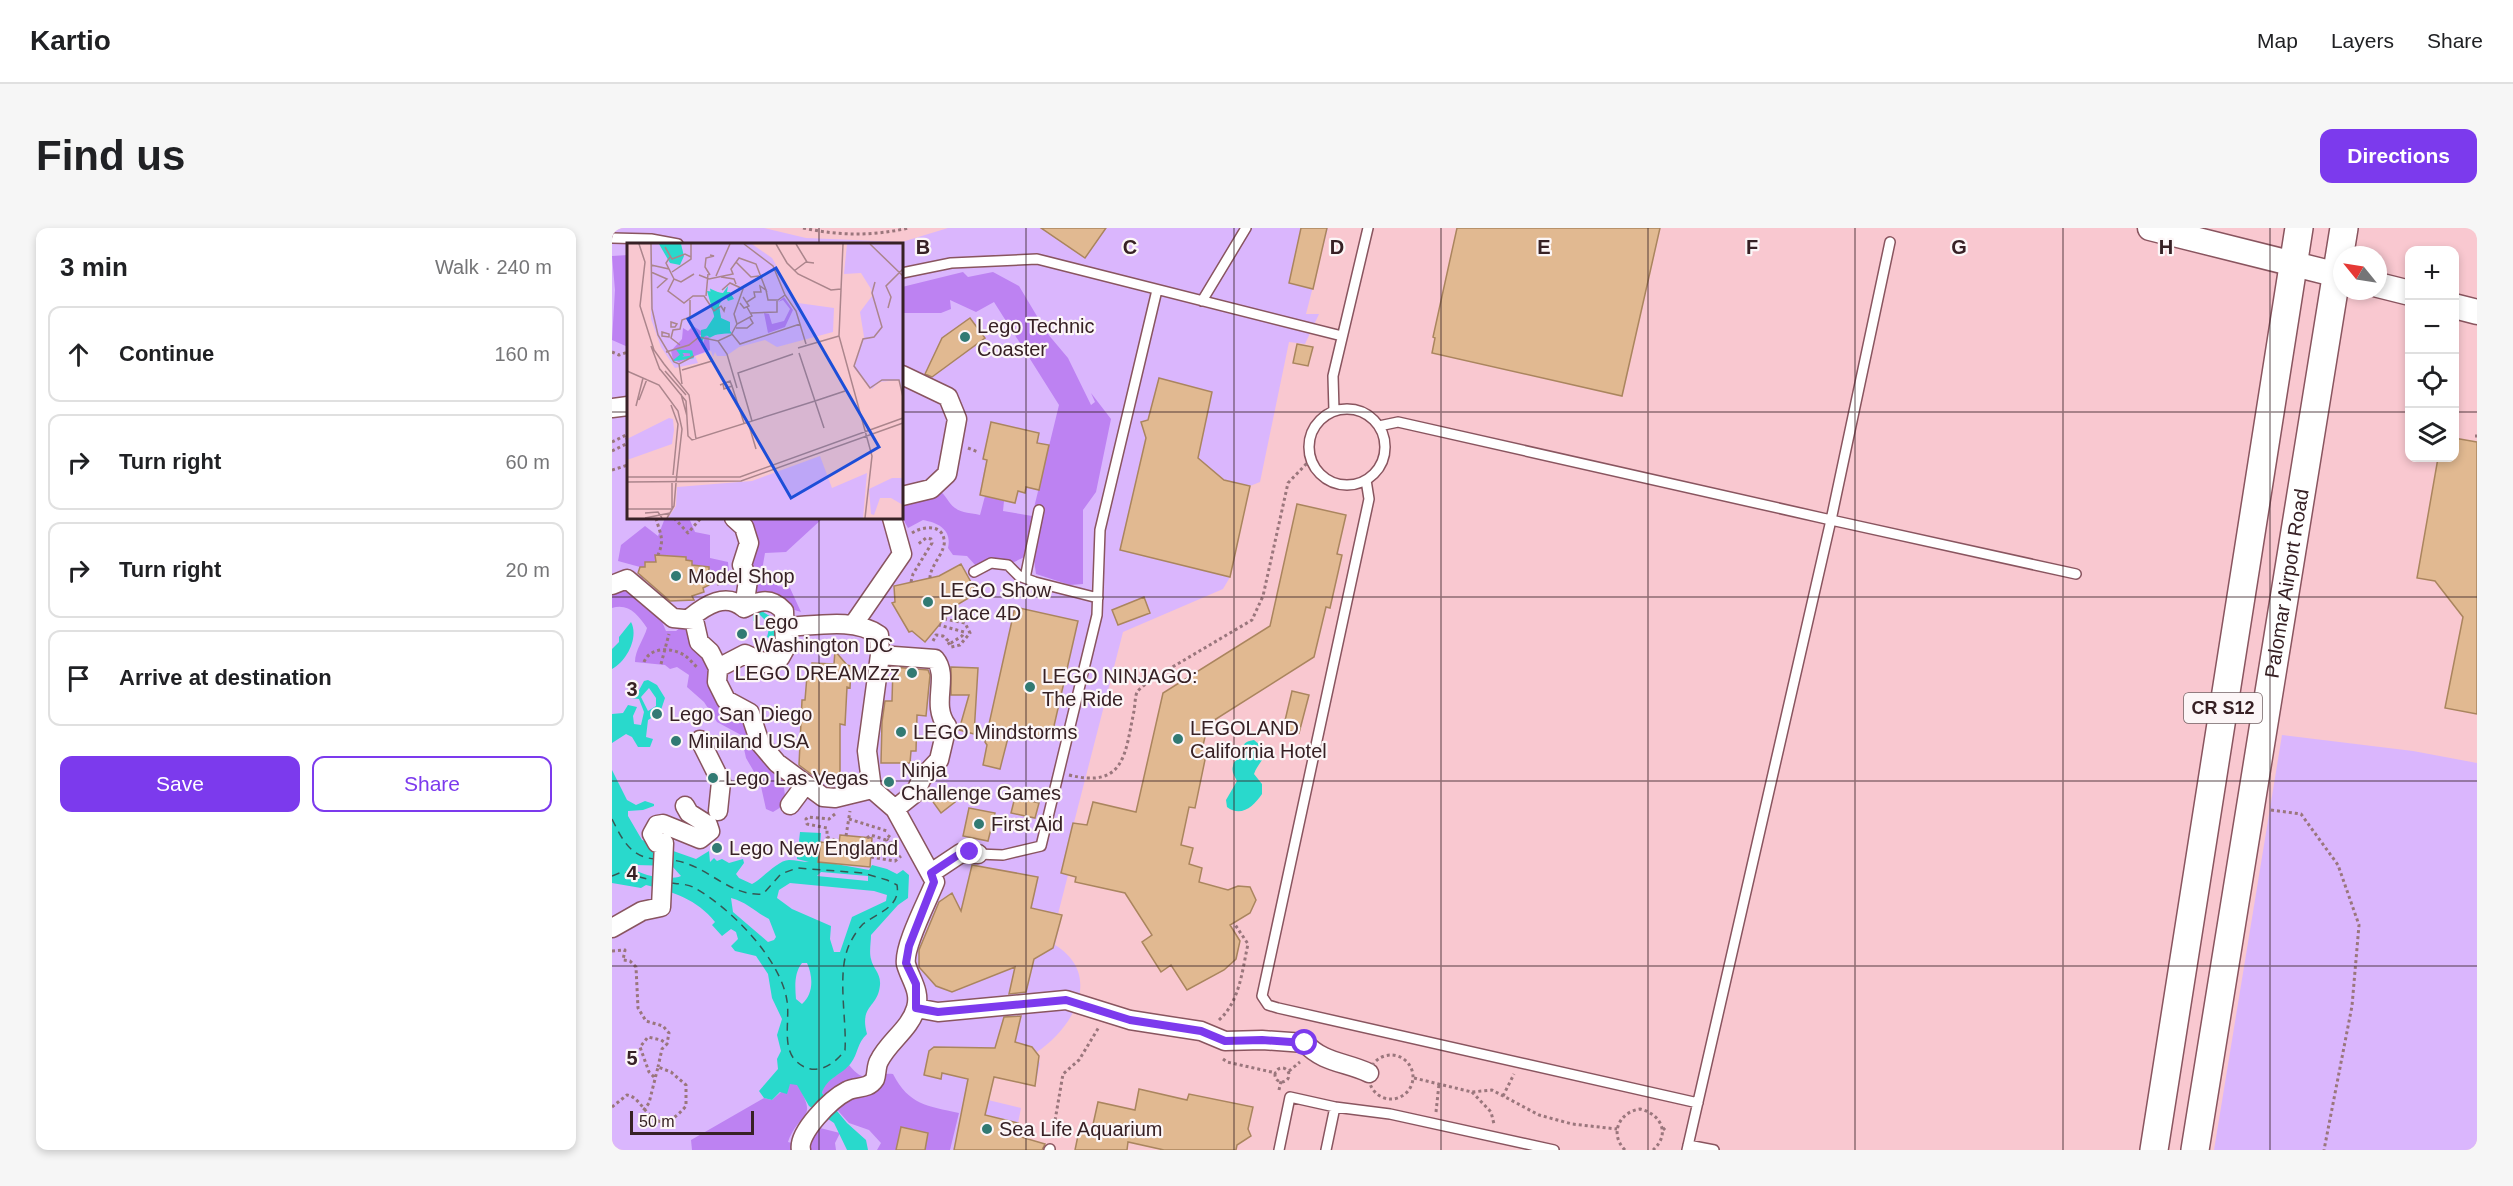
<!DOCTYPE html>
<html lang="en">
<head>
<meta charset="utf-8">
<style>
  body { margin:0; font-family:Arial,sans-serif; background:#f6f6f6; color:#202124 }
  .controls { position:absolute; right:18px; top:18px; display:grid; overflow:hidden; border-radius:12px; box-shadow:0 3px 9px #0003 }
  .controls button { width:54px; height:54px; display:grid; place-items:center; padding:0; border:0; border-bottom:2px solid #e0e0e0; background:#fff; color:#202124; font:30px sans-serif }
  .compass { position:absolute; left:1721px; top:18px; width:54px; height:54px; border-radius:50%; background:#fff; box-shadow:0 3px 9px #0003; rotate:300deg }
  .scale { position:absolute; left:18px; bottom:15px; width:124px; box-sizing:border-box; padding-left:6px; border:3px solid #372125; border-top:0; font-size:16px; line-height:21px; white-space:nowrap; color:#372125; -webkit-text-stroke:4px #fcf6f7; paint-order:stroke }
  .stop { position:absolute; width:18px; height:18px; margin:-14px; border:4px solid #7c3aed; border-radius:50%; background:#fff }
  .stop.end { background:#7c3aed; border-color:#fff; box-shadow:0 2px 6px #0008 }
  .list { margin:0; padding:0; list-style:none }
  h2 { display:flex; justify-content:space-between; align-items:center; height:78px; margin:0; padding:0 24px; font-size:26px }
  h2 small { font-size:20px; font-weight:400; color:#757577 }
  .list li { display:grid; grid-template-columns:39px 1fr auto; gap:18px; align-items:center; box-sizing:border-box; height:96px; margin:0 12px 12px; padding:0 12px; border:2px solid #e0e0e0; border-radius:12px }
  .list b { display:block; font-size:22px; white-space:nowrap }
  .list em { font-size:20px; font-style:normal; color:#757577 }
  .actions { display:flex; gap:12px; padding:18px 24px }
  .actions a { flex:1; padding:14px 0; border:2px solid #7c3aed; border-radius:12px; text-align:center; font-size:21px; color:#7c3aed }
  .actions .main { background:#7c3aed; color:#fff }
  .icon { flex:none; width:33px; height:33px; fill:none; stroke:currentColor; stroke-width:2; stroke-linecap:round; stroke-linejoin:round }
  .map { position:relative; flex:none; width:1865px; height:922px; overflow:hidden; border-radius:12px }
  header { display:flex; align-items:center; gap:36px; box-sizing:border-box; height:84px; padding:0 30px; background:#fff; border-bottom:2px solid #e0e0e0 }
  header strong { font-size:28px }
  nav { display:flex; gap:33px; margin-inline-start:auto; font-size:21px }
  .intro { display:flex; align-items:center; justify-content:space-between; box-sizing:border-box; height:144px; padding:0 36px }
  h1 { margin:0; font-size:42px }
  .button { padding:15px 27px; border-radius:12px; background:#7c3aed; color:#fff; font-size:21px; font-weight:700 }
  main { display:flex; gap:36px; padding:0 36px }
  aside { flex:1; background:#fff; border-radius:12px; box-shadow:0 3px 9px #0003 }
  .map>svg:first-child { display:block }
</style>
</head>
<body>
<header>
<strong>Kartio</strong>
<nav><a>Map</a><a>Layers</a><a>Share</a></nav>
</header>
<div class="intro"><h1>Find us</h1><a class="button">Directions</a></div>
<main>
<aside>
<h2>3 min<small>Walk · 240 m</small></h2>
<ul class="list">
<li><svg class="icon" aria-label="ahead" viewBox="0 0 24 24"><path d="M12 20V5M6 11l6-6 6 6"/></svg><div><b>Continue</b></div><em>160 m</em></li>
<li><svg class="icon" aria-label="right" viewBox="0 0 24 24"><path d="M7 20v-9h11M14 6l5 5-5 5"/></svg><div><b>Turn right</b></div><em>60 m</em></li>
<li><svg class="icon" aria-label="right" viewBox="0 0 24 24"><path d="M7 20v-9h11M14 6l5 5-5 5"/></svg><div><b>Turn right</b></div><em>20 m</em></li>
<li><svg class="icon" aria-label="arrive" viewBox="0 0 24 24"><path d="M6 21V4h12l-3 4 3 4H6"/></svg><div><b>Arrive at destination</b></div></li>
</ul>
<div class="actions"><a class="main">Save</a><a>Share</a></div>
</aside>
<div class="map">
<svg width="1865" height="922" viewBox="0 0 1865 922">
  <rect width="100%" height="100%" fill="#f9c8d0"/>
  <path fill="#dab6fd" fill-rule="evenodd" d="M0 0H152L194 10 290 14 336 0H716L694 86H707L693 116 677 114 648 254 638 258 618 349 611 361 511 404 449 645 456 647 446 686 450 687 443 717C492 747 461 800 425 824L428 836 423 858 377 848 376 872 409 880 406 895 352 881 342 922H0ZM16 16H290V290H16Z
    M1670 507 1801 523 1865 535V922H1602Z"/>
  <path fill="#bd82f2" d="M16 27V119L0 112 3 62 0 28Z
    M351 44 356 49 381 44 407 58 435 105 456 130 479 177 483 174 479 165 499 191 484 264 471 282V356L458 357 424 346 421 325 400 335 385 333 364 338 355 328 341 327 336 320C340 302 327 295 311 292L296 300 291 291 290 279 326 262C334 266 336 275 343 280 350 285 360 285 368 287L373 268 392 273 391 283 420 288 447 177 382 74 364 84 338 72 339 81 329 85H290V59Z
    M53 290H77L83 304 98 307V330L116 334 118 355 106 347 97 345V339L80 337V333L74 332V329L44 327V334H33L31 352 27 351 28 339 6 333 9 317 33 298 46 308Z
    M126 290H211L174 324 153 325 149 348 160 351 166 358 178 360 189 384 141 369Z
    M15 362 48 389 54 403H64L73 396 171 551 174 576 161 584 154 581 148 554 134 530 129 507 105 494 92 474 75 459 77 447 65 439 58 441 53 437 23 434C23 422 32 411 35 400 26 387 17 375 0 380V365Z
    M237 837C255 859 259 844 281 846 297 877 315 878 347 885L338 922H265L269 915 257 902 237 895 210 865 212 857Z
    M178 856H185C207 893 188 882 176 914L193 919 208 900 228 905 223 915 224 922H80L79 912 152 870 160 872Z"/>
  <path fill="#29d9cc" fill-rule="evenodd" d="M148 382 164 392 165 416 155 409 158 397 148 387 145 393H141V386Z
    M19 394C27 409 15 433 0 441V421L7 414V409Z
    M36 452 45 457 53 470 48 485 36 492 34 509 41 511 38 519H26L20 509 14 506 0 515V486L11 485 16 477 25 479 21 488 22 496 29 497 32 484 27 471 18 470V464H26L32 453ZM37 460 44 470V478L36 483 29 469Z
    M642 512C662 529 648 529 642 546L650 556V566C642 578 629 590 615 579L614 572 625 553C623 549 619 544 621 538 622 532 623 535 626 530 632 520 628 514 642 512Z
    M0 542 15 572 24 577 33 573 42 576V578L31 582 16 583V588L30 612 84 631 97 623 98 634 102 630 105 633 110 631 117 635 131 631 132 635 124 646 127 650 140 656C150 651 166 632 177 632 183 632 191 634 197 634L185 631 188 604 209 605 207 633 257 642 260 637 275 641 285 646 291 642 297 647 296 670 286 677 259 707C259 714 257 724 259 731 261 741 269 745 268 757 266 780 247 777 255 806 245 815 246 826 239 835 230 847 214 850 210 865L235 895 254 912 256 922H235L222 895 197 878 185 857 178 856 175 866 168 864 160 872 152 870 147 863 166 841 165 831 169 823 165 807 170 791 160 770 156 746 144 728 123 723 119 718 126 711 124 704 119 701 110 708 100 697 103 694C85 671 61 664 34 657L29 660 0 655ZM24 637 60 638 69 648C58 653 28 648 19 639ZM209 644 256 648V653L205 648ZM178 655 262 663 275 667 274 673 240 689 228 724H222L218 711 219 698 180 681 165 670 167 662ZM119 670C135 674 143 684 157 691L164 709 162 712 156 714 121 684ZM190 735H195C201 748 202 766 190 776L184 771C183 759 182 745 190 735Z"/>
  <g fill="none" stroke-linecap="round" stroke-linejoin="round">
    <path stroke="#365753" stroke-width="1.5" stroke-dasharray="8 6" stroke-linecap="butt" d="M0 591C10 611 18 629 43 631
      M0 648 10 644 42 653
      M59 655C66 656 75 656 81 659 118 679 169 731 175 773 178 791 170 818 183 832 200 850 221 839 233 822 235 791 224 743 238 715 241 709 246 701 251 696 265 685 289 679 285 657L275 652 251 645 185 640 169 646 151 666C116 669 94 635 59 632"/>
  </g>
  <path fill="#e1b991" stroke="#aa855e" stroke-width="1.5" d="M429 0H494L473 30Z
    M689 0H715L701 61 677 55Z
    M845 0H1048L1010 168 820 125 823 110 821 109Z
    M358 90 373 110 320 149 313 146 330 110Z
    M685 116 701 119 696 138 681 135Z
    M547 150 600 164 586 230 612 252 638 258 618 349 508 322 534 210 529 194 536 192Z
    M379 194 427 205 425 215 437 217 427 262 414 259 413 265 406 263 403 275 368 267 375 232 371 231Z
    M1842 210 1865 214V486L1833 480 1851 389 1823 353 1805 350 1826 230H1842Z
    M685 276 734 287 725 326 730 327 718 380 714 379 702 429 596 496 589 526 594 527 583 580 577 579 569 617 581 620 577 636 590 640 587 654 616 662 626 658 638 659 644 672 638 685 618 697 628 713 624 731 612 742 575 762 559 737 549 744 530 714 540 707 513 665 463 654 464 649 449 645 461 595 475 597 481 574 524 584 551 465 658 398Z
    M43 327 74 329V332L80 333V337L97 339V357L91 360 92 364 80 368 82 372 58 373 26 345 28 339H33V334H44Z
    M349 336 365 365 343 378 313 414 300 403 297 404 280 375 283 374 282 358 327 348Z
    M532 369 538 385 506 397 500 382Z
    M403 379 466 393 439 511 398 502 388 541 371 537 375 517 373 514Z
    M223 423 235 437 239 438 238 460 235 459 233 497 228 496V547L199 546 187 537 190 472H193L195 448H200V435L222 436Z
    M281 439 316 442 318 447 314 488 305 487 304 523H299L298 535H269L270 494 273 473H280Z
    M339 439 366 440 362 506 347 502 357 467H339Z
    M680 463 697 467 687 505 671 501Z
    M335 563 343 574 329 585 321 574Z
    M403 569 427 575 423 590 399 585Z
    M357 580 383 585 376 613 351 608Z
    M228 607 260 610 258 639 206 634 209 614 227 616Z
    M360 637 426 649 419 680 450 687 441 720 422 731 414 764 397 766 403 739 340 764 324 758 307 739V722L327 674 340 665 349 683Z
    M409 788 403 814 420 819 427 828 423 858 382 849 373 887 406 895 402 907 433 916 430 922H342L356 851 330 845 329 851 312 847 317 823 322 819 383 820 392 789Z
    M527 861 575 872 577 866 641 879 636 901 639 908 625 917 624 922H552L516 914 515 922H463L468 898 480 901 486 874 523 882Z
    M289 899 316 905 313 922H284Z"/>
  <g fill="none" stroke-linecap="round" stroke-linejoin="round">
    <g stroke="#89555f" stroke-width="12">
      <path id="lane" d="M0 10 39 11 66 16
        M1278 14 1219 292 1464 346
        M290 45 339 35 425 31 730 108
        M590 73 634 0
        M697 219a38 38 0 1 1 76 0a38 38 0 1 1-76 0Z
        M722 183 721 148 756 0
        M767 198 786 194 1219 292 1075 922
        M754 252 757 271 650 768 656 777 666 780 1086 875
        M362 344 379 335 396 337 407 348 423 354 486 370
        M413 350 427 282
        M366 626 391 627 429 618 485 387 488 302 545 62
        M723 879 778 886 942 922
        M1076 917 1102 922
        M437 922 438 921
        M667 922 678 869 723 879 714 922"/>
    </g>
    <g stroke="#89555f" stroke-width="21">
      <path id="street" d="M290 147 336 169 345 191 335 246 319 261 290 268
        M0 180 16 178
        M122 290 132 299 137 315 130 337 136 352 132 380
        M0 357 15 351 61 390 82 392 87 414 98 424 106 440 105 454 114 472 138 485 148 515 165 535 211 569 223 570 260 561
        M78 390C94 377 114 364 132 380 148 372 159 369 172 383L173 421 168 430 153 435 133 426 106 440
        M241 397 290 326 280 290
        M174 399C203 398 242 389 267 407L268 427 255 523 260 561 283 581 323 654C316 672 291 719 294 736 298 751 309 763 304 780 298 801 276 814 267 833 264 838 265 845 263 851 256 862 244 858 235 863 219 871 185 905 189 922
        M268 427 323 431C338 449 318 476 335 498L327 532 310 550 303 565 283 581
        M88 512 109 554 106 583
        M178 577 193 557
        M319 645 349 625 366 626
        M0 700 30 683 49 679 52 615H45L40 606 45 597 51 596 88 611 98 603 96 597 77 585 73 578
        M304 780 326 784 454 772 518 792 589 803 613 813 650 812 693 815C711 835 734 834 757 845"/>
    </g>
    <g stroke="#89555f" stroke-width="27">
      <path id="secondary" d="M1538 0 1730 48
        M1766 57 1798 65
        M1842 78 1865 84"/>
    </g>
    <g stroke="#89555f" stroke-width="30">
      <g id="primary">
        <path d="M1542 922 1687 0"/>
        <path id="s1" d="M1583 922 1732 0"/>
      </g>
    </g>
    <path stroke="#9a767c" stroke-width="3" stroke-dasharray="3 3" stroke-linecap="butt" d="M191 0C228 8 260 8 297 0
      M0 124 7 127 16 124
      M1863 208H1865
      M0 214 14 207 16 214
      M356 220 366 224
      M0 223 16 215
      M0 242 16 237
      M44 290C48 306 53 311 46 327
      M62 290 76 305 89 290
      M300 305C309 299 329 295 332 311 335 323 318 337 318 350
      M97 351 102 350 107 357
      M299 354 301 346 320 315 319 311 314 310 305 317
      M332 391 353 395 358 405 348 417 339 419 334 411
      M321 413 324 407 331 408 339 415 350 408 352 404 327 397
      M32 434C38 419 59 419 72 427 77 430 81 436 86 440
      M49 436 57 406
      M457 547C513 561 513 526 522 483 523 477 523 469 525 464 527 461 533 457 535 454L640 392 651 368 676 255 698 232
      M1659 582 1689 586 1726 637 1747 697 1740 778 1712 922
      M223 586 217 591 196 589 194 591 195 596 215 600V609L227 614
      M237 591 275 603
      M234 608 238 583
      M255 610 259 607 274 612 278 607
      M268 628 260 621 275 620 279 614 275 611
      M259 629 283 633 289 628
      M0 723 13 722 11 732 18 733 24 739 26 780 34 793 51 798 57 805 55 816
      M607 792C628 773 630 743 636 716L622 695
      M757 849a22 22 0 1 1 44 0a22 22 0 1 1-44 0Z
      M611 831 615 834 664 845
      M663 847a7 7 0 1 1 14 0a7 7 0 1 1-14 0Z
      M677 843 688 834
      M42 849 37 844 28 819 36 809 49 812 55 816 50 821 46 839
      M802 850 860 864 880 862 927 887 960 896 1005 901
      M667 862 669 853
      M860 864 879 884 882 896
      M891 868 902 846
      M0 879 15 867C34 869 40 918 74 878V857L59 844 46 839 37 875 31 883
      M824 884 827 856
      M1051 902 1055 898
      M440 910 451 846 467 832 487 799
      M1013 922C997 906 1007 884 1028 881 1049 886 1059 906 1041 922"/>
    <use href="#lane" stroke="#fff" stroke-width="9"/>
    <use href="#street" stroke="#fff" stroke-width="18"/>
    <use href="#secondary" stroke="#fff" stroke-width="24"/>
    <use href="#primary" stroke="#fff" stroke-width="27"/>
  </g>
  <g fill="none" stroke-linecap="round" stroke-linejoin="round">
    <path stroke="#7c3aed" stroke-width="8" d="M358 624 349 625 319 645 322 654 297 718 294 735 304 756V780L326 784 454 772 518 792 589 803 613 813 650 812 693 815"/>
  </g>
  <path fill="none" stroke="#372125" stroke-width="1.5" stroke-opacity="0.55" d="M207 0V16M414 0V922M622 0V922M829 0V922M1036 0V922M1243 0V922M1451 0V922M1658 0V922M0 184H16M290 184H1798M1842 184H1865M207 290V922M0 369H1865M0 553H1865M0 738H1865"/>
  <g fill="#327a73" stroke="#fcf6f7" stroke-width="2">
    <circle cx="353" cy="109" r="6"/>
    <circle cx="64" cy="348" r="6"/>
    <circle cx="316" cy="374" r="6"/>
    <circle cx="130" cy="406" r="6"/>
    <circle cx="300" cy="445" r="6"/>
    <circle cx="418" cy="459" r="6"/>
    <circle cx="45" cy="486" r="6"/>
    <circle cx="289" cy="504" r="6"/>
    <circle cx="566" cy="511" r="6"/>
    <circle cx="64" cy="513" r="6"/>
    <circle cx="101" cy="550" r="6"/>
    <circle cx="277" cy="554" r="6"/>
    <circle cx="367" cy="596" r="6"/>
    <circle cx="105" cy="620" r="6"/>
    <circle cx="375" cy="901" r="6"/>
  </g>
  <g text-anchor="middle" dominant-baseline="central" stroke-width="4.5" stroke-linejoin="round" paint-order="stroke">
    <rect fill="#fcf6f7" stroke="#726164" stroke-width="1.5" x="1572" y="465" width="78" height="30" rx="4.5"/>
    <g font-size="18" font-weight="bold" fill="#372125">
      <text x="1611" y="480">CR S12</text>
    </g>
    <g font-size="20" fill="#372125" stroke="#fcf6f7" text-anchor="start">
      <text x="365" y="98">Lego Technic<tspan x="365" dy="23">Coaster</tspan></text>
      <text x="76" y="348">Model Shop</text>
      <text x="328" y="362">LEGO Show<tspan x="328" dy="23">Place 4D</tspan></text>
      <text x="142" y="394">Lego<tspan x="142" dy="23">Washington DC</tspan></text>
      <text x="288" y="445" text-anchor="end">LEGO DREAMZzz</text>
      <text x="430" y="448">LEGO NINJAGO:<tspan x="430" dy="23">The Ride</tspan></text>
      <text x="57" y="486">Lego San Diego</text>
      <text x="578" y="500">LEGOLAND<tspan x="578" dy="23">California Hotel</tspan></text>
      <text x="301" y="504">LEGO Mindstorms</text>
      <text x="76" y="513">Miniland USA</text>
      <text x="289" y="542">Ninja<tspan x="289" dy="23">Challenge Games</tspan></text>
      <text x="113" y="550">Lego Las Vegas</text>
      <text x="379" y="596">First Aid</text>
      <text x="117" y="620">Lego New England</text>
      <text x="387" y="901">Sea Life Aquarium</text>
    </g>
    <g font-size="20" fill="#372125" stroke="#fcf6f7">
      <text stroke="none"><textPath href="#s1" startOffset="574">Palomar Airport Road</textPath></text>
    </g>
  </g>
  <g transform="translate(15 15)">
    <rect width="276" height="276" fill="#f9c8d0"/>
    <path d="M23 1H125L145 15 171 60 207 65 206 89 150 104 138 97 112 104 99 113H90L88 109 86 114 84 108 68 113 71 120 48 125 34 104 24 76ZM220 1H276V155L272 137 252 139 245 146 227 125 237 94 233 69 245 53 244 46 234 30 217 31ZM42 175 46 176 47 187 45 201 0 217V196ZM193 213 205 245 240 230 236 275H41L49 263 50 244 125 238ZM265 235H276V262L264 255H253L247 272 244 271 242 246Z" fill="#dab6fd"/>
    <path d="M157 54 166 67 158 84 141 90 137 70 142 71 145 81 157 78 163 66 156 57 151 59ZM66 83 77 90 72 93 73 101H76L78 93 82 94 83 107 52 119 46 117 44 108 55 96 56 85 61 88Z" fill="#bd82f2"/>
    <path d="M32 1H54L57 13 53 22 43 20ZM101 43 100 49H112H103L107 56 101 58 98 53 92 62 94 75 103 79V90L78 93 74 101V87L82 85 88 76 80 48 96 50Z" fill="#29d9cc"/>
    <path fill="none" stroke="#29d9cc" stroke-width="3" d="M85 48 94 52 90 62 92 75 102 89 93 88 83 93 79 89 90 72ZM52 108 64 109 65 114 50 116 55 112ZM52 108 64 109 65 114 50 116 55 112Z"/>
    <path fill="none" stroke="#ab858c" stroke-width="1.5" d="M12 1 18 19 13 63 27 107 37 121M24 1 25 66 31 92 47 119 52 121 67 113M117 1 146 23 158 52 169 68 179 101M149 1 160 20 171 31 204 47 214 46M169 1 180 19M216 1 212 93 245 213 238 275M243 1 276 33M38 4 45 16 58 11 64 14M83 12 87 13 79 15 78 24 83 32M43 14 39 20 47 36M109 19 124 34 132 33M24 22 42 26M167 28 179 19 187 20M24 29 40 36 30 45M45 29 64 16V1M67 31 54 39 47 36 41 48 57 60 66 53H77L87 68 94 63 97 68 98 64M72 32 82 36 106 31 104 26 112 15 129 21 139 47 133 43 134 49H127L128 54 120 59M89 33 103 1M94 34 107 36 109 41M248 39 245 50 255 84 247 94 236 96 227 123 243 145 255 137H272L276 154M95 47 103 40 116 46 107 71 110 81M139 47 141 57H151L158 52M79 53 81 31M113 60 117 65 122 63 116 54M261 65 264 54 259 43 276 26M124 70 150 69V58M44 79 50 81 48 84H44ZM109 85H120L126 80 123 75M35 89 42 91V94L35 93ZM105 91 113 101 173 81M91 98 100 111 110 145M53 102 44 95 46 87 53 86 55 77 63 74V57M24 103 33 127M171 105 212 93M39 109 62 102 72 94 91 98 104 92 110 81 125 73 120 64M37 121 62 152 69 196M52 121 55 141M32 125 59 158 61 193 65 197 188 158 172 110M55 127 85 118M0 128 32 142 51 168 55 186 49 239M38 128 59 152M93 142 103 138 105 143 97 146 96 141M105 143 117 180M54 151 60 173M12 157 20 136M44 162 51 181 46 232M9 163 16 135M125 178 111 130 166 111M121 179 129 206M197 185 188 158 218 148M0 234H113L276 175M0 239 114 238 276 180M45 265V240M0 266H45M18 270 31 269 35 275M18 275 43 270M40 275 47 263 49 240"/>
    <path fill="#1d4ed8" fill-opacity="0.15" stroke="#1d4ed8" stroke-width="3" d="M149 25 252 204 164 255 61 76Z"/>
    <rect width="276" height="276" fill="none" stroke="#372125" stroke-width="3"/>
  </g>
  <g font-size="20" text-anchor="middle" font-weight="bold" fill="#372125" stroke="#fcf6f7" stroke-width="4.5" stroke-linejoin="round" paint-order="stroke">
    <text x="311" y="26">B</text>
    <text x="518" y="26">C</text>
    <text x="725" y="26">D</text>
    <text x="932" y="26">E</text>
    <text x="1140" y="26">F</text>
    <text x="1347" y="26">G</text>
    <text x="1554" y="26">H</text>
    <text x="20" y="468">3</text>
    <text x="20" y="652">4</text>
    <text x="20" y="837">5</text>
  </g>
</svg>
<div class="controls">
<button>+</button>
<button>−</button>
<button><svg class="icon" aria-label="locate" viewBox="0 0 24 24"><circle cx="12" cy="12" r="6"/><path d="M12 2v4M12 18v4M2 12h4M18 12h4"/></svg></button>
<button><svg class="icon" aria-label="layers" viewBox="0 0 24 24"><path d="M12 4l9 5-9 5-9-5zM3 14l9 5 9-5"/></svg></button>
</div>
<svg class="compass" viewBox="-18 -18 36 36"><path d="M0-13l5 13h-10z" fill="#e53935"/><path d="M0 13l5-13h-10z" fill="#757577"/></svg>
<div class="scale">50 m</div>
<div class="stop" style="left:693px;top:815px"></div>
<div class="stop end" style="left:358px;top:624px"></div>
</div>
</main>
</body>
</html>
